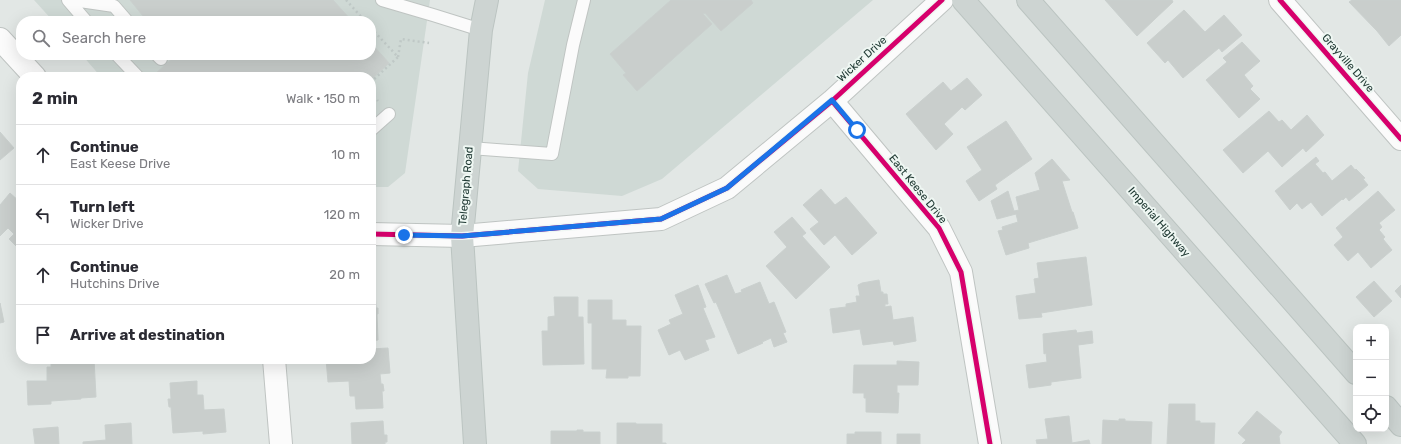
<!DOCTYPE html>
<html lang="en">
<head>
<meta charset="utf-8">
<style>
  body { margin:0; font-family:Rubik,sans-serif; background:#f7f7f7; color:#2b2b33 }
  .controls { position:absolute; right:12px; bottom:12px; display:grid; overflow:hidden; border-radius:8px; box-shadow:0 4px 16px #0002 }
  .controls button { width:36px; height:36px; display:grid; place-items:center; padding:0; border:0; border-bottom:1px solid #e1e1e2; background:#fff; color:#2b2b33; font:20px sans-serif }
  .stop { position:absolute; width:12px; height:12px; margin:-9px; border:3px solid #1a73e8; border-radius:50%; background:#fff }
  .stop.end { background:#1a73e8; border-color:#fff; box-shadow:0 1px 4px #0008 }
  .list { margin:0; padding:0; list-style:none }
  h2 { display:flex; justify-content:space-between; align-items:center; height:52px; margin:0; padding:0 16px; font-size:17px }
  h2 small { font-size:13px; font-weight:400; color:#7c7c81 }
  .list li { display:grid; grid-template-columns:26px 1fr auto; gap:12px; align-items:center; box-sizing:border-box; height:60px; padding:0 16px; border-top:1px solid #e1e1e2 }
  .list b { display:block; font-size:15px; white-space:nowrap }
  .list p { margin:0; font-size:13px; white-space:nowrap; color:#7c7c81 }
  .list em { font-size:13px; font-style:normal; color:#7c7c81 }
  .icon { flex:none; width:22px; height:22px; fill:none; stroke:currentColor; stroke-width:2; stroke-linecap:round; stroke-linejoin:round }
  .map { position:relative; flex:none; width:1401px; height:444px; overflow:hidden }
  .search { position:absolute; background:#fff; box-shadow:0 4px 16px #0002; left:16px; top:16px; width:360px; height:44px; display:flex; align-items:center; gap:10px; box-sizing:border-box; padding:0 14px; border-radius:16px; color:#7c7c81; font-size:15px }
  .panel { position:absolute; background:#fff; box-shadow:0 4px 16px #0002; left:16px; top:72px; width:360px; height:292px; border-radius:16px }
  .map>svg:first-child { display:block }
</style>
</head>
<body>
<div class="map">
<svg width="1401" height="444" viewBox="0 0 1401 444">
  <rect width="100%" height="100%" fill="#e2e7e5"/>
  <path fill="#cfd9d5" d="M34 0H430L405 173 388 187H371V77H101L82 55H371V21H53Z
    M545 0H873L662 179 622 196 538 189 518 171 528 73Z"/>
  <path fill="#c9cecc" stroke="#cad0ce" d="M130 0H333L352 21H147Z
    M671 0H751L753 3 721 31 705 13 703 14 712 24 637 91 623 75 626 73 610 54Z
    M1105 0H1172L1173 2 1137 36Z
    M1352 0H1401V35L1389 46 1377 31 1349 2Z
    M1184 10 1205 32 1224 15 1242 35 1222 52 1219 48 1183 78 1168 60 1165 63 1147 43Z
    M1242 42 1260 61 1244 75 1253 86 1250 89 1260 99 1239 118 1206 80 1227 62 1223 58Z
    M371 43 389 63 371 80V77H156L154 75 176 55H371Z
    M967 78 982 95 965 110 962 107 944 124 953 134 936 150 906 114 943 82 951 91Z
    M1269 111 1279 122 1282 120 1291 130 1307 115 1324 135 1306 152 1303 148 1282 167 1268 151 1243 173 1223 150Z
    M1006 121 1032 159 995 185 997 189 979 201 966 181 982 170 967 147Z
    M0 132 14 148 0 160Z
    M1316 157 1319 161 1315 164 1323 173 1325 172 1332 181 1351 165 1355 170 1356 169 1365 178 1363 179 1368 185 1349 201 1346 197 1343 200 1342 199 1322 216 1311 202 1302 209 1297 203 1290 210 1275 191Z
    M1052 159 1070 180 1062 181 1072 212H1073L1078 228 1028 243 1029 248 1006 255 998 231 1003 230 1002 227 1018 222 1016 214 997 219 991 201 1008 191 1014 211 1019 210 1016 197 1040 190 1035 173Z
    M821 189 835 205 846 197 877 233 852 255 835 235 824 245 810 229 819 222 803 205Z
    M1378 191 1395 210 1379 223 1382 227 1379 230 1385 237 1383 239 1392 250 1371 268 1358 252 1348 261 1334 245 1343 237 1336 228Z
    M10 193 20 202 21 201V251L9 239 14 234 8 228 0 236V205Z
    M792 217 806 233 802 236 830 267 796 299 766 266 787 247 774 232Z
    M1086 257 1092 305 1041 313 1042 317 1019 319 1016 296 1036 293 1034 279 1039 278 1037 263Z
    M727 275 735 294 742 292 741 290 760 282 769 304 774 302 786 332 783 333 787 342 774 347 771 338 762 342 763 343 738 354 716 302 714 303 705 284Z
    M879 280 881 292H883V294H887L888 304H885V307L891 306 893 320 913 317 916 341 894 345 893 341 863 345 860 329 833 333 830 309 846 307V304L857 302 856 296H860L858 285 862 283Z
    M1374 281 1392 301 1374 317 1356 297Z
    M698 285 706 307 703 308 715 337 705 340 709 350 685 360 680 350 669 355 658 330 671 324 669 320 683 314 675 295Z
    M1401 285V298L1395 291Z
    M371 292H375L376 308H378V314H377L378 340 371 341Z
    M554 297H578V317H583L584 364 543 365 542 331H548V317L555 316Z
    M588 300H612V320H626V326H641L640 376H628V378H606L607 369H592V323H588Z
    M0 303 4 322 0 323Z
    M1076 330 1077 333 1092 331 1093 343 1078 345 1081 378 1051 382V385L1029 388 1026 365 1047 362 1046 353 1044 354 1043 334Z
    M388 348 390 373 380 374 381 384H383L384 391H382L383 408 356 409 355 396H350L349 381 328 382 326 359H350V360L371 359V349Z
    M51 359H94L96 397 81 398V399L51 401V404L28 405 27 381H47V367H51Z
    M897 361 919 362 918 385H897V393H899L898 413 866 412V398H864V393H853L854 365H897Z
    M197 381V395H203L204 410 224 409 226 432 203 434V431L173 433 171 407H169L168 399H171L170 383Z
    M1169 404H1195V421H1200V423H1215L1214 444H1167Z
    M1257 411 1282 432 1279 436 1280 444H1242L1246 440 1238 433Z
    M1069 416 1072 443 1089 440 1090 444H1037L1036 440 1048 439 1045 419Z
    M1119 419H1125V421L1152 422 1151 444H1102L1103 420 1119 421Z
    M383 421 384 435H387V442H385V444H352L351 423Z
    M131 423 132 444H83V442L106 440 105 425Z
    M617 423H636V424H662V443H666V444H617Z
    M58 427 59 444H35L33 429Z
    M577 430H583V432H600V444H551V431H577Z
    M855 432H881V444H847V434H855Z
    M897 434H920V444H897Z"/>
  <g fill="none" stroke-linecap="round" stroke-linejoin="round">
    <g stroke="#bfc4c2" stroke-width="14">
      <path id="service" d="M68 0 86 21
        M73 0 114 6 127 21
        M382 0 433 15 481 30
        M117 55 138 77
        M157 55 161 59
        M371 130 389 114
        M470 148 552 154 573 45 584 0"/>
    </g>
    <g stroke="#bfc4c2" stroke-width="24">
      <path id="minor" d="M1280 0 1401 139
        M0 39 35 77
        M832 101 939 228 961 272 990 444
        M371 234 462 236 661 219 727 188 832 101 942 0
        M274 359 281 444"/>
    </g>
    <g stroke="#bbc4c1" stroke-width="24">
      <path id="primary" d="M963 0 1355 444
        M1028 0 1356 373
        M1386 407 1401 425
        M475 444 462 236 481 30 487 0"/>
    </g>
    <path stroke="#bfc8c6" stroke-width="2.5" stroke-dasharray="2 3" stroke-linecap="butt" d="M346 0 365 21
      M371 28 398 57 371 82
      M398 57 401 39 429 43
      M371 92 378 101"/>
    <use href="#service" stroke="#fbfbfb" stroke-width="12"/>
    <use href="#minor" stroke="#fbfbfb" stroke-width="22"/>
    <use href="#primary" stroke="#cdd4d2" stroke-width="22"/>
    <g stroke="#eff7f3" stroke-width="8">
      <path id="cycleway" d="M1280 0 1401 139
        M832 101 939 228 961 272 990 444
        M371 234 462 236 661 219 727 188 832 101 942 0"/>
    </g>
    <use href="#cycleway" stroke="#d6006c" stroke-width="5"/>
  </g>
  <g fill="none" stroke-linecap="round" stroke-linejoin="round">
    <path stroke="#1a73e8" stroke-width="5" d="M404 235 462 236 661 219 727 188 832 100 857 130"/>
  </g>
  <g text-anchor="middle" dominant-baseline="central" stroke-width="4" stroke-linejoin="round" paint-order="stroke">
    <g font-size="11" fill="#203a34" stroke="#eff7f3">
      <text transform="translate(862 59) rotate(-42)">Wicker Drive</text>
      <text transform="translate(1348 63) rotate(49)">Grayville Drive</text>
      <text transform="translate(466 186) rotate(-85)">Telegraph Road</text>
      <text transform="translate(918 189) rotate(51)">East Keese Drive</text>
      <text transform="translate(1159 222) rotate(49)">Imperial Highway</text>
    </g>
  </g>
</svg>
<div class="controls">
<button>+</button>
<button>−</button>
<button><svg class="icon" aria-label="locate" viewBox="0 0 24 24"><circle cx="12" cy="12" r="6"/><path d="M12 2v4M12 18v4M2 12h4M18 12h4"/></svg></button>
</div>
<div class="stop" style="left:857px;top:130px"></div>
<div class="stop end" style="left:404px;top:235px"></div>
<div class="search"><svg class="icon" aria-label="search" viewBox="0 0 24 24"><circle cx="10" cy="10" r="6"/><path d="M15 15l6 6"/></svg>Search here</div>
<section class="panel">
<h2>2 min<small>Walk · 150 m</small></h2>
<ul class="list">
<li><svg class="icon" aria-label="ahead" viewBox="0 0 24 24"><path d="M12 20V5M6 11l6-6 6 6"/></svg><div><b>Continue</b><p>East Keese Drive</p></div><em>10 m</em></li>
<li><svg class="icon" aria-label="left" viewBox="0 0 24 24"><path d="M17 20v-9H6M10 6l-5 5 5 5"/></svg><div><b>Turn left</b><p>Wicker Drive</p></div><em>120 m</em></li>
<li><svg class="icon" aria-label="ahead" viewBox="0 0 24 24"><path d="M12 20V5M6 11l6-6 6 6"/></svg><div><b>Continue</b><p>Hutchins Drive</p></div><em>20 m</em></li>
<li><svg class="icon" aria-label="arrive" viewBox="0 0 24 24"><path d="M6 21V4h12l-3 4 3 4H6"/></svg><div><b>Arrive at destination</b></div></li>
</ul>
</section>
</div>
</body>
</html>
